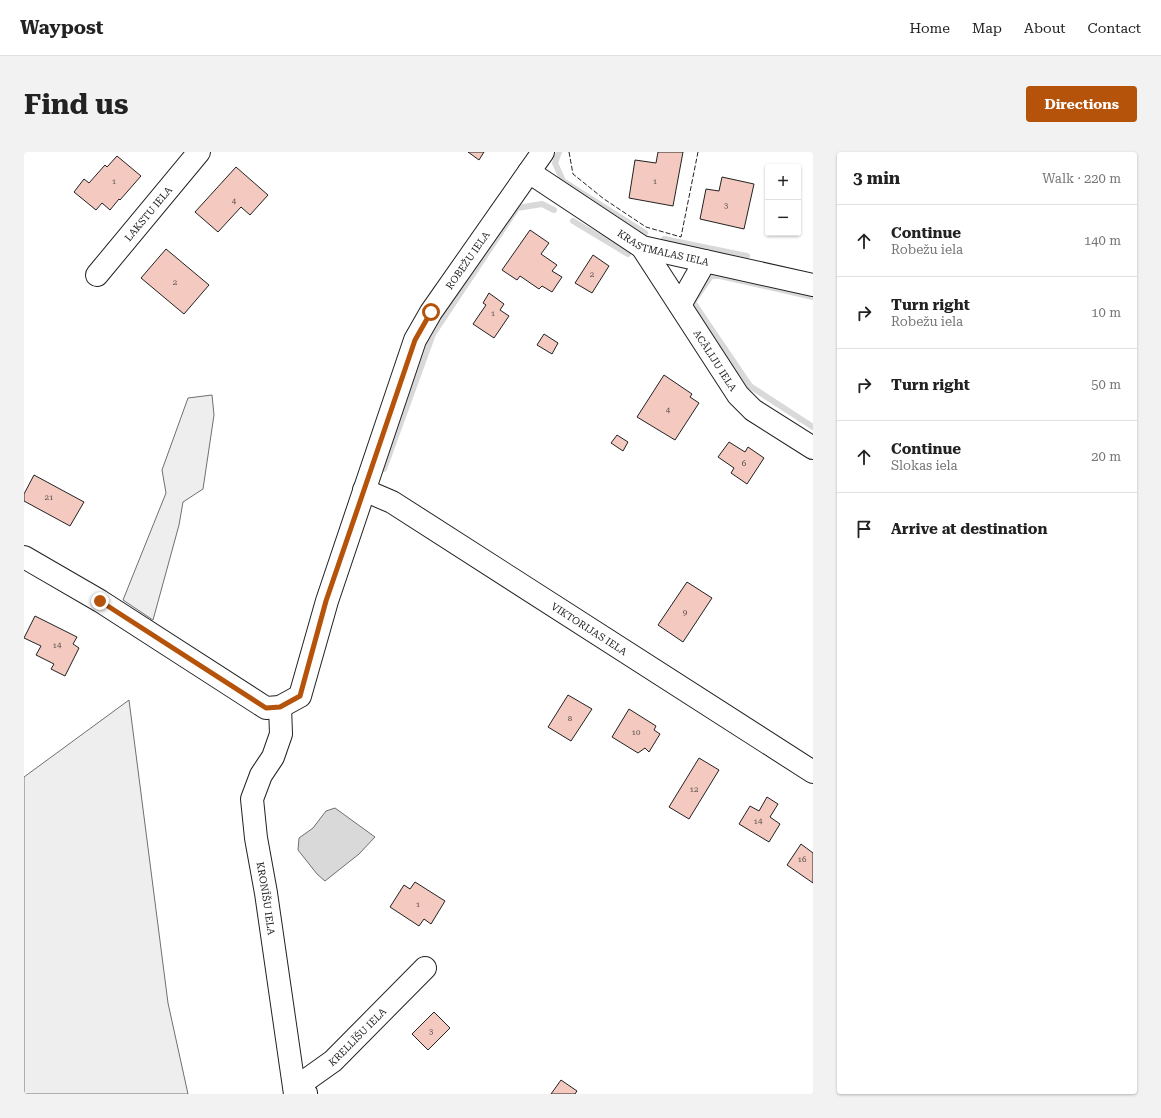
<!DOCTYPE html>
<html lang="en">
<head>
<meta charset="utf-8">
<style>
  body { margin:0; font-family:"Roboto Serif",serif; background:#f2f2f2; color:#222 }
  .controls { position:absolute; right:12px; top:12px; display:grid; overflow:hidden; border-radius:4px; box-shadow:0 1px 3px #0004 }
  .controls button { width:36px; height:36px; display:grid; place-items:center; padding:0; border:0; border-bottom:1px solid #e0e0e0; background:#fff; color:#222; font:20px sans-serif }
  .stop { position:absolute; width:12px; height:12px; margin:-9px; border:3px solid #b45309; border-radius:50%; background:#fff }
  .stop.end { background:#b45309; border-color:#fff; box-shadow:0 1px 4px #0008 }
  .list { margin:0; padding:0; list-style:none }
  h2 { display:flex; justify-content:space-between; align-items:center; height:52px; margin:0; padding:0 16px; font-size:17px }
  h2 small { font-size:13px; font-weight:400; color:#767676 }
  .list li { display:grid; grid-template-columns:26px 1fr auto; gap:12px; align-items:center; box-sizing:border-box; height:72px; padding:0 16px; border-top:1px solid #e0e0e0 }
  .list b { display:block; font-size:15px; white-space:nowrap }
  .list p { margin:0; font-size:13px; white-space:nowrap; color:#767676 }
  .list em { font-size:13px; font-style:normal; color:#767676 }
  .icon { flex:none; width:22px; height:22px; fill:none; stroke:currentColor; stroke-width:2; stroke-linecap:round; stroke-linejoin:round }
  .map { position:relative; flex:none; width:789px; height:942px; overflow:hidden; border-radius:4px }
  header { display:flex; align-items:center; gap:24px; box-sizing:border-box; height:56px; padding:0 20px; background:#fff; border-bottom:1px solid #e0e0e0 }
  header strong { font-size:19px }
  nav { display:flex; gap:22px; margin-inline-start:auto; font-size:14px }
  .intro { display:flex; align-items:center; justify-content:space-between; box-sizing:border-box; height:96px; padding:0 24px }
  h1 { margin:0; font-size:28px }
  .button { padding:10px 18px; border-radius:4px; background:#b45309; color:#fff; font-size:14px; font-weight:700 }
  main { display:flex; gap:24px; padding:0 24px }
  aside { flex:1; background:#fff; border-radius:4px; box-shadow:0 1px 3px #0004 }
  .map>svg:first-child { display:block }
</style>
</head>
<body>
<header>
<strong>Waypost</strong>
<nav><a>Home</a><a>Map</a><a>About</a><a>Contact</a></nav>
</header>
<div class="intro"><h1>Find us</h1><a class="button">Directions</a></div>
<main>
<div class="map">
<svg width="789" height="942" viewBox="0 0 789 942">
  <rect width="100%" height="100%" fill="#fff"/>
  <path fill="#eee" stroke="#6f6f6f" d="M188 243 190 263 179 337 159 350 155 373 129 468 99 448 142 341 138 318 164 246Z
    M105 548 144 851 164 942H0V625Z"/>
  <path fill="#d9d9d9" stroke="#6f6f6f" d="M311 656 351 685 335 702 301 729 293 722 274 698 275 686 289 676 302 659Z"/>
  <g fill="none" stroke-linecap="round" stroke-linejoin="round">
    <path stroke="#d9d9d9" stroke-width="6" d="M535 0 531 11 539 29 621 81
      M549 69 604 102
      M640 87 723 104
      M789 145 696 124H687L669 150 726 234 789 275
      M360 317 409 182 493 56 518 52 530 58"/>
  </g>
  <path fill="#f3c9c0" stroke="#222" d="M444 0H460L455 8Z
    M634 0H659L649 54 605 46 611 8 632 11Z
    M93 4 117 24 96 48 95 47 86 58 78 51 72 58 50 40 60 27 65 31 81 13 83 15Z
    M212 15 244 43 226 63 217 55 194 80 171 60Z
    M698 25 730 32 720 77 676 67 682 37 695 39Z
    M506 78 525 91 517 102 533 113 528 119 538 125 528 140 518 134 515 137 496 124 493 128 478 118Z
    M142 97 185 133 160 162 117 126Z
    M569 103 585 114 568 141 551 131Z
    M465 141 480 152 476 158 485 164 470 186 449 172 462 153 459 151Z
    M520 182 534 191 528 202 513 193Z
    M640 223 668 242 666 245 675 251 651 288 613 265Z
    M593 283 604 290 599 299 587 291Z
    M705 290 721 300 724 295 740 306 723 332 707 321 710 316 694 305Z
    M10 323 60 350 46 374 0 349V342Z
    M663 430 688 446 659 490 634 473Z
    M11 464 53 485 49 492 55 496 41 524 27 517 30 512 12 503 17 494 0 486Z
    M544 543 568 557 547 589 524 575Z
    M605 557 632 574 630 578 636 582 625 600 621 596 614 601 588 585Z
    M675 606 695 618 665 667 645 655Z
    M743 645 754 652 746 665 756 672 745 690 715 672 726 654 735 659Z
    M777 692 789 701V731L763 713Z
    M391 730 421 749 407 772 400 767 395 774 366 755 380 733 386 737Z
    M410 860 426 876 404 898 388 882Z
    M537 928 553 939 551 942H527Z"/>
  <g fill="none" stroke-linecap="round" stroke-linejoin="round">
    <g stroke="#222" stroke-width="24">
      <g id="minor">
        <path id="s1" d="M505 20 618 95 789 133"/>
        <path id="s2" d="M618 95 714 243 729 258 789 296"/>
        <path id="s3" d="M73 123 175 0"/>
        <path d="M656 153 681 109"/>
        <path id="s4" d="M340 338 368 350 789 620"/>
        <path id="s5" d="M0 405 76 449 242 556 256 555 276 544 303 449 391 188 407 160 519 0"/>
        <path id="s6" d="M256 555 257 582 249 605 237 623 228 647 232 686 242 741 271 942"/>
        <path id="s7" d="M282 941 271 936 309 909 401 816"/>
      </g>
    </g>
    <use href="#minor" stroke="#fff" stroke-width="22"/>
    <path stroke="#222" stroke-width="1" stroke-dasharray="5 2" stroke-linecap="butt" d="M545 0 549 22 580 47 622 75 657 85 674 0"/>
  </g>
  <g fill="none" stroke-linecap="round" stroke-linejoin="round">
    <path stroke="#b45309" stroke-width="5" d="M76 449 242 556 256 555 276 544 302 449 340 338 391 188 407 160"/>
  </g>
  <g text-anchor="middle" dominant-baseline="central" stroke-width="3" stroke-linejoin="round" paint-order="stroke">
    <g font-size="8" fill="#564c4a">
      <text x="90" y="29">1</text>
      <text x="631" y="29">1</text>
      <text x="210" y="49">4</text>
      <text x="702" y="53">3</text>
      <text x="568" y="122">2</text>
      <text x="151" y="130">2</text>
      <text x="469" y="161">1</text>
      <text x="644" y="258">4</text>
      <text x="720" y="311">6</text>
      <text x="25" y="345">21</text>
      <text x="661" y="460">9</text>
      <text x="33" y="493">14</text>
      <text x="546" y="566">8</text>
      <text x="612" y="580">10</text>
      <text x="670" y="637">12</text>
      <text x="734" y="669">14</text>
      <text x="778" y="707">16</text>
      <text x="394" y="752">1</text>
      <text x="407" y="879">3</text>
    </g>
    <g font-size="10" fill="#222" stroke="#fff">
      <text stroke="none"><textPath href="#s3" startOffset="80">LAKSTU IELA</textPath></text>
      <text stroke="none"><textPath href="#s1" startOffset="156">KRASTMALAS IELA</textPath></text>
      <text stroke="none"><textPath href="#s5" startOffset="792">ROBEŽU IELA</textPath></text>
      <text stroke="none"><textPath href="#s2" startOffset="135">ACĀLIJU IELA</textPath></text>
      <text stroke="none"><textPath href="#s4" startOffset="265">VIKTORIJAS IELA</textPath></text>
      <text stroke="none"><textPath href="#s6" startOffset="199">KRONĪŠU IELA</textPath></text>
      <text stroke="none"><textPath href="#s7" startOffset="93">KRELLĪŠU IELA</textPath></text>
    </g>
  </g>
</svg>
<div class="controls">
<button>+</button>
<button>−</button>
</div>
<div class="stop" style="left:407px;top:160px"></div>
<div class="stop end" style="left:76px;top:449px"></div>
</div>
<aside>
<h2>3 min<small>Walk · 220 m</small></h2>
<ul class="list">
<li><svg class="icon" aria-label="ahead" viewBox="0 0 24 24"><path d="M12 20V5M6 11l6-6 6 6"/></svg><div><b>Continue</b><p>Robežu iela</p></div><em>140 m</em></li>
<li><svg class="icon" aria-label="right" viewBox="0 0 24 24"><path d="M7 20v-9h11M14 6l5 5-5 5"/></svg><div><b>Turn right</b><p>Robežu iela</p></div><em>10 m</em></li>
<li><svg class="icon" aria-label="right" viewBox="0 0 24 24"><path d="M7 20v-9h11M14 6l5 5-5 5"/></svg><div><b>Turn right</b></div><em>50 m</em></li>
<li><svg class="icon" aria-label="ahead" viewBox="0 0 24 24"><path d="M12 20V5M6 11l6-6 6 6"/></svg><div><b>Continue</b><p>Slokas iela</p></div><em>20 m</em></li>
<li><svg class="icon" aria-label="arrive" viewBox="0 0 24 24"><path d="M6 21V4h12l-3 4 3 4H6"/></svg><div><b>Arrive at destination</b></div></li>
</ul>
</aside>
</main>
</body>
</html>
